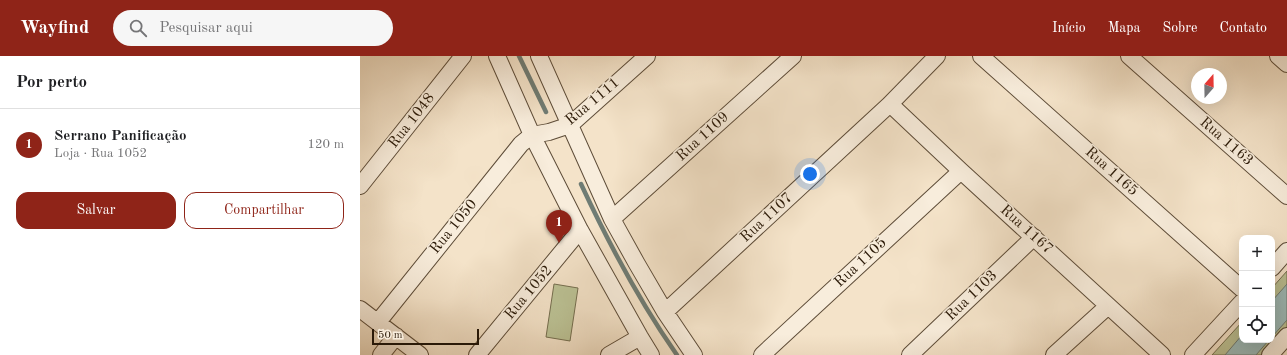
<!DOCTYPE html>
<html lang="pt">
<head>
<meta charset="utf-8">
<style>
  body { margin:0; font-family:"Old Standard TT",serif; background:#f6f6f6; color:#202124 }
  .controls { position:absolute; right:12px; bottom:12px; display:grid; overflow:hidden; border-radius:8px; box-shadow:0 4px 16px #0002 }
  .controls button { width:36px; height:36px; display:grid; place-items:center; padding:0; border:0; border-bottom:1px solid #e0e0e0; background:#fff; color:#202124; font:20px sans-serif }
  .compass { position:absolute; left:831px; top:12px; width:36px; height:36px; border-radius:50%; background:#fff; box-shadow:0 4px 16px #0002; rotate:20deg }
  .scale { position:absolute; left:12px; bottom:10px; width:107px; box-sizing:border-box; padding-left:4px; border:2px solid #2b1a08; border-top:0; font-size:11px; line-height:14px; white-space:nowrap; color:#2b1a08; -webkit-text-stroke:3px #f8eddc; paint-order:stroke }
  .you { position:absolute; left:450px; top:118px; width:14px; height:14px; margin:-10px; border:3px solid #fff; border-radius:50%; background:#1a73e8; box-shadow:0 0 0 6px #1a73e833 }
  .badge { display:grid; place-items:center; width:26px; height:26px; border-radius:50%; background:#8f2418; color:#fff; font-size:13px; font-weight:700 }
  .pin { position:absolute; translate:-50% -33px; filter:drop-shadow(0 1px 2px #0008) }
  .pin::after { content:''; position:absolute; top:21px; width:14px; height:12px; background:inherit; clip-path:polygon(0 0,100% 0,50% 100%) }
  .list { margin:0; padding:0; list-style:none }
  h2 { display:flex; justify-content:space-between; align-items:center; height:52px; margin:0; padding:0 16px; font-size:17px }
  h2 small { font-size:13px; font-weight:400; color:#757577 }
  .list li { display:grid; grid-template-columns:26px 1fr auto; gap:12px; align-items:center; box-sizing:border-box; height:72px; padding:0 16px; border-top:1px solid #e0e0e0 }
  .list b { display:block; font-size:15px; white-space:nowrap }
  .list p { margin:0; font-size:13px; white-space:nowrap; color:#757577 }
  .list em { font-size:13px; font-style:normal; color:#757577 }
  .actions { display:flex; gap:8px; padding:12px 16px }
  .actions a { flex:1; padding:9px 0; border:1px solid #8f2418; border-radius:12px; text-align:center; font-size:14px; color:#8f2418 }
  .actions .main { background:#8f2418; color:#fff }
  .icon { flex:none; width:22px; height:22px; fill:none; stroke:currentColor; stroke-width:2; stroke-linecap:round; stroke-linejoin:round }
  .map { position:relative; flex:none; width:927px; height:299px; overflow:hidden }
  header { display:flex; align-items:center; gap:24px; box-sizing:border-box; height:56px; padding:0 20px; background:#8f2418; color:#fff }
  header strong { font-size:19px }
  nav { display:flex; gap:22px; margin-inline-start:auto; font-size:14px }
  .search { width:280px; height:36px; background:#f6f6f6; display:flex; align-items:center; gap:10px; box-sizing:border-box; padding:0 14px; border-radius:22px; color:#757577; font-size:15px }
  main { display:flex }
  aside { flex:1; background:#fff }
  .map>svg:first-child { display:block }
</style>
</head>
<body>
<header>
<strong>Wayfind</strong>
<div class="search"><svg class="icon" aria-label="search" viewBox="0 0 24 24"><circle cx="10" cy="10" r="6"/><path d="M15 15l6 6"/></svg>Pesquisar aqui</div>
<nav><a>Início</a><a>Mapa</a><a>Sobre</a><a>Contato</a></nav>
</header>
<main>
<aside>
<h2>Por perto<small></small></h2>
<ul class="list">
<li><span class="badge">1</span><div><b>Serrano Panificação</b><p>Loja · Rua 1052</p></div><em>120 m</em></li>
</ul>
<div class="actions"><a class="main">Salvar</a><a>Compartilhar</a></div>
</aside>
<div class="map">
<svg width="927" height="299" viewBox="0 0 927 299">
  <rect width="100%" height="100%" fill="#f4e3c9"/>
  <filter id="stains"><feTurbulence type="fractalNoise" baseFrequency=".005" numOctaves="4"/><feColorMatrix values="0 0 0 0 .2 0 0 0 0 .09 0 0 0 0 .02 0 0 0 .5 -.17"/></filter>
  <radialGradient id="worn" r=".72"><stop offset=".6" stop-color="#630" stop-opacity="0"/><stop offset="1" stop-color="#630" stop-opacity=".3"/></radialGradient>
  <path fill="#bcc396" stroke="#746e4f" d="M927 215V285L915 299H852L882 266V284H912V232Z
    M194 228 218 232 210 285 186 281Z"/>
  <path fill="#9dbdbc" stroke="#6f7c74" d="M927 228V264L912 281V245Z
    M882 279V284H909L896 299H865Z"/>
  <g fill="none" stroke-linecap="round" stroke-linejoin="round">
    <path stroke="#6f7c74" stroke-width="4.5" d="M159 0 186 56
      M221 128C249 188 279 245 317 299"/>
    <g stroke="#5d4c38" stroke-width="18">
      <path id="minor" d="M137 0 172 79 220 174 280 281 291 299
        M179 0 252 163 277 208 305 256 334 299
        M621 0 882 233
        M769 0 927 140
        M918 0 927 8
        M530 48 601 115 802 299
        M0 130 103 0
        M252 163 433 0
        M912 212 927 195
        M0 253 60 299
        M305 256 530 48 577 0
        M18 266 161 88 172 79 189 76 210 69 287 0
        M21 299 36 280
        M117 299 220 174
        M249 299 280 281
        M402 299 601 115
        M550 299 674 181
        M694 299 748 250
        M833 299 882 246
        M910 299 927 280"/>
    </g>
    <use href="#minor" stroke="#f8eddc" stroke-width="16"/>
  </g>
  <g text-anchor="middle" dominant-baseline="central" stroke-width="3.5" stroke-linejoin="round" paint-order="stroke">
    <g font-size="15" fill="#2b1a08" stroke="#f8eddc">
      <text transform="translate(233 46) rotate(-40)">Rua 1111</text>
      <text transform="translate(52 65) rotate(-52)">Rua 1048</text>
      <text transform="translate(343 81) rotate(-42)">Rua 1109</text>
      <text transform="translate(866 86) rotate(41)">Rua 1163</text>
      <text transform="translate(751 116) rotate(42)">Rua 1165</text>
      <text transform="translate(407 162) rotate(-43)">Rua 1107</text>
      <text transform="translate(94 171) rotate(-51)">Rua 1050</text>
      <text transform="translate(666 174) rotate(42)">Rua 1167</text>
      <text transform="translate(501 207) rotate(-43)">Rua 1105</text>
      <text transform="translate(169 237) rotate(-50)">Rua 1052</text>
      <text transform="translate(612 240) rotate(-44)">Rua 1103</text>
    </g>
  </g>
  <rect width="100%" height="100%" filter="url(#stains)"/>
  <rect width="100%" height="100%" fill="url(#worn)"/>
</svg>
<div class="controls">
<button>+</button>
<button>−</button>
<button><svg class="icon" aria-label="locate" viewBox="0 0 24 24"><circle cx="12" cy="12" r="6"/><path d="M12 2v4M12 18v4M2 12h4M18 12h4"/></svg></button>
</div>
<svg class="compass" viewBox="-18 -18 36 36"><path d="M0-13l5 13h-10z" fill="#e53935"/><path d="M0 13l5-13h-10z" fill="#757577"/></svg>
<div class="scale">50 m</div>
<div class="you"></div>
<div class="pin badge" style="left:199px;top:187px">1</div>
</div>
</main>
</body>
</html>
